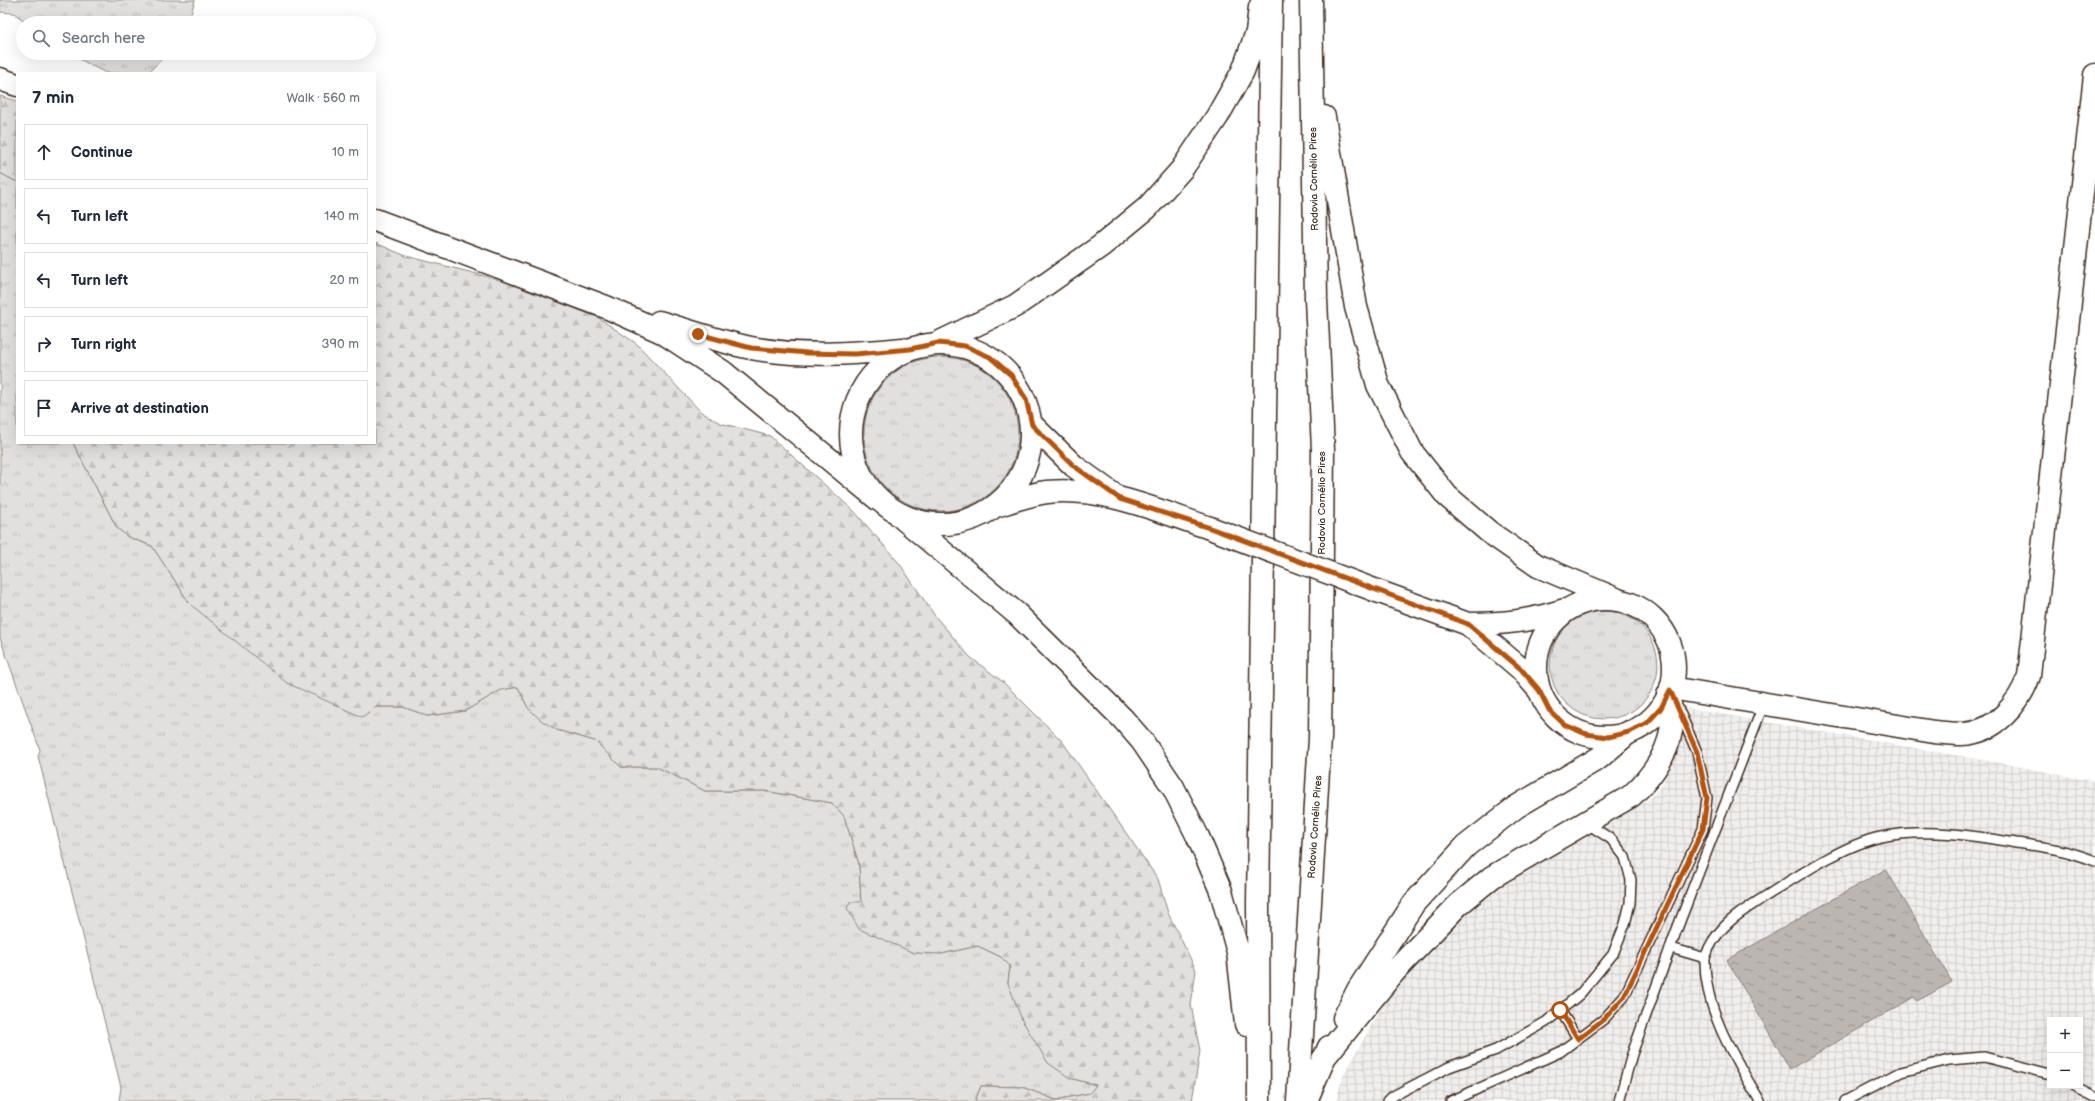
<!DOCTYPE html>
<html lang="en">
<head>
<meta charset="utf-8">
<style>
  body { margin:0; font-family:"Balsamiq Sans",sans-serif; background:#f6f6f7; color:#1f2937 }
  .controls { position:absolute; right:12px; bottom:12px; display:grid; overflow:hidden; border-radius:0px; box-shadow:0 4px 16px #0002 }
  .controls button { width:36px; height:36px; display:grid; place-items:center; padding:0; border:0; border-bottom:1px solid #e0e1e3; background:#fff; color:#1f2937; font:20px sans-serif }
  .stop { position:absolute; width:12px; height:12px; margin:-9px; border:3px solid #b45309; border-radius:50%; background:#fff }
  .stop.end { background:#b45309; border-color:#fff; box-shadow:0 1px 4px #0008 }
  .list { margin:0; padding:0; list-style:none }
  h2 { display:flex; justify-content:space-between; align-items:center; height:52px; margin:0; padding:0 16px; font-size:17px }
  h2 small { font-size:13px; font-weight:400; color:#747a83 }
  .list li { display:grid; grid-template-columns:26px 1fr auto; gap:12px; align-items:center; box-sizing:border-box; height:56px; margin:0 8px 8px; padding:0 8px; border:1px solid #e0e1e3; border-radius:0px }
  .list b { display:block; font-size:15px; white-space:nowrap }
  .list em { font-size:13px; font-style:normal; color:#747a83 }
  .icon { flex:none; width:22px; height:22px; fill:none; stroke:currentColor; stroke-width:2; stroke-linecap:round; stroke-linejoin:round }
  .map { position:relative; flex:none; width:2095px; height:1101px; overflow:hidden }
  .search { position:absolute; background:#fff; box-shadow:0 4px 16px #0002; left:16px; top:16px; width:360px; height:44px; display:flex; align-items:center; gap:10px; box-sizing:border-box; padding:0 14px; border-radius:22px; color:#747a83; font-size:15px }
  .panel { position:absolute; background:#fff; box-shadow:0 4px 16px #0002; left:16px; top:72px; width:360px; height:372px; border-radius:0px }
  .map>svg:first-child { display:block }
</style>
</head>
<body>
<div class="map">
<svg width="2095" height="1101" viewBox="0 0 2095 1101">
  <defs>
    <pattern id="industrial-grid" width="8" height="8" patternUnits="userSpaceOnUse"><rect width="8" height="8" fill="#f1efee"/><path d="M0 4h8M4 0v8" fill="none" stroke="#d0cdcc"/></pattern>
    <pattern id="grass-tufts" width="24" height="20" patternUnits="userSpaceOnUse"><rect width="24" height="20" fill="#e2e0de"/><path d="M3 7l-1-3M5 7V3M7 7l1-3M15 17l-1-3M17 17v-4M19 17l1-3" fill="none" stroke="#c3c0be"/></pattern>
    <pattern id="forest-firs" width="22" height="20" patternUnits="userSpaceOnUse"><rect width="22" height="20" fill="#e2e0de"/><path d="M5 1l3.5 6h-7zM16 11l3.5 6h-7z" fill="#c3c0be"/></pattern>
    <pattern id="water-ripples" width="26" height="14" patternUnits="userSpaceOnUse"><rect width="26" height="14" fill="#bcb6b3"/><path d="M2 4q2-2 4 0t4 0M15 11q2-2 4 0t4 0" fill="none" stroke="#9a9491"/></pattern>
  </defs>
  <rect width="100%" height="100%" fill="#fff"/>
  <filter id="ink" filterUnits="userSpaceOnUse"><feTurbulence type="fractalNoise" baseFrequency=".025" numOctaves="2"/><feDisplacementMap in="SourceGraphic" scale="8" xChannelSelector="R" yChannelSelector="G"/><feConvolveMatrix kernelMatrix="1 2 1 2 8 2 1 2 1" color-interpolation-filters="sRGB"/></filter>
  <g filter="url(#ink)">
    <path fill="url(#industrial-grid)" fill-rule="evenodd" d="M1687 708 2017 766 2095 782V1101H1336L1343 1076 1378 1013 1411 965 1488 893 1528 867 1649 799 1661 786 1671 765ZM2050 1020H2080V1086H2050Z"/>
    <path fill="url(#grass-tufts)" stroke="#8e857e" d="M0 0H195L188 23H27L14 13 0 12Z
      M68 53H167L148 73H106Z
      M0 173 17 182V443H73L117 528 128 537 152 546 190 604 376 707H403L428 716 465 711 501 690 518 687 528 708 557 730 595 741 621 767H657L705 791H765L832 803 844 816 859 864 861 902 941 954 978 946 1001 957 1010 966 1008 983 1070 1078 1096 1085 1091 1093 1056 1100 1022 1087 981 1086 975 1101H119L121 1087 38 756 40 750 0 638Z
      M864 434a77 77 0 1 1 154 0a77 77 0 1 1-154 0Z
      M1550 665a54 54 0 1 1 108 0a54 54 0 1 1-108 0Z"/>
    <path fill="url(#forest-firs)" stroke="#8e857e" d="M0 96 17 101V182L0 173Z
      M375 243 406 256 497 279 597 317 637 344 701 412 720 423 770 436 854 511 899 563 935 616 970 657 1003 682 1062 741 1158 879 1168 913 1196 970 1191 1005 1200 1051 1192 1101H975L981 1086 1022 1087 1056 1100 1090 1093 1096 1085 1070 1078 1048 1063 1022 1020 1008 983 1010 966 1001 957 978 946 941 954 914 953 859 929 847 908 850 902H861L859 864 844 816 832 803 765 791H705L657 767H621L595 741 557 730 542 721 528 708 518 687 501 690 465 711 428 716 403 707H376L362 717 287 683 190 604 152 546 128 537 117 528 73 443H375Z"/>
    <path fill="url(#water-ripples)" stroke="#887e77" d="M1886 869 1952 982 1917 1001 1914 997 1790 1069 1727 960Z"/>
    <g fill="none" stroke-linecap="round" stroke-linejoin="round">
      <g stroke="#3b2a1e" stroke-width="12">
        <path id="service" d="M1671 948 1705 958
          M1560 1010 1578 1039
          M2075 1086 2095 1096
          M1388 1101 1393 1096 1449 1067 1496 1050 1546 1022 1580 994 1613 954 1625 924 1630 903 1631 880 1625 857 1611 839 1586 823
          M1451 1101 1560 1052 1604 1019 1624 997 1703 829 1707 798 1697 752 1678 708
          M1619 1101 1632 1054 1677 929 1764 703
          M1760 1101C1735 1059 1704 1010 1705 959 1705 956 1708 952 1709 948 1720 926 1738 914 1758 901 1792 880 1842 845 1881 837 1925 828 1972 835 2016 843 2045 847 2068 850 2095 861
          M1845 1101 1901 1072 1949 1060 1984 1057 2050 1074"/>
      </g>
      <g stroke="#3b2a1e" stroke-width="25">
        <path id="tertiary" d="M1671 688 1934 732C1944 733 1953 734 1962 734 1995 733 2019 704 2029 676L2095 75"/>
      </g>
      <g stroke="#3b2a1e" stroke-width="25">
        <path id="primary" d="M0 79 17 85
          M375 220 606 307 662 332 723 372 879 500
          M659 322C690 331 720 342 751 348 800 357 853 354 903 349
          M851 434a90 90 0 1 1 180 0a90 90 0 1 1-180 0Z
          M1032 425 1074 466 1114 495
          M999 505C1014 500 1031 494 1047 492 1103 486 1158 511 1210 528
          M1377 591 1468 624 1521 669 1539 690
          M1536 668a69 69 0 1 1 138 0a69 69 0 1 1-138 0Z
          M1468 624C1503 624 1531 621 1565 610"/>
      </g>
      <g stroke="#3b2a1e" stroke-width="25">
        <path id="trunk" d="M1324 117 1356 307 1378 385 1412 452 1447 496 1489 532 1538 566 1616 599
          M938 343 1015 306 1101 246 1147 208 1182 169 1217 117 1243 71 1257 32 1260 7
          M900 516 1017 614 1123 719 1142 741 1173 787 1198 837 1221 891 1238 952 1246 1024
          M1344 1018 1358 990 1414 903 1466 846 1516 807 1599 758 1629 732
          M1323 1059 1394 972 1458 905 1492 877 1631 796C1653 776 1673 748 1672 717 1672 710 1669 702 1668 695
          M1259 1101 1258 903 1271 0
          M1298 1101 1320 738 1323 450 1316 299 1311 0
          M1306 1101 1329 1047"/>
      </g>
      <use href="#service" stroke="#fff" stroke-width="9"/>
      <use href="#tertiary" stroke="#fff" stroke-width="22"/>
      <use href="#primary" stroke="#fff" stroke-width="22"/>
      <use href="#trunk" stroke="#fff" stroke-width="22"/>
      <g stroke="#3b2a1e" stroke-width="25" stroke-linecap="butt">
        <path id="primary-bridge" d="M1210 528 1377 591"/>
      </g>
      <use href="#primary-bridge" stroke="#fff" stroke-width="22"/>
    </g>
  </g>
  <g fill="none" stroke-linecap="round" stroke-linejoin="round" filter="url(#ink)">
    <path stroke="#b45309" stroke-width="5" d="M698 334 751 348 807 353 855 354 910 349 938 343 965 346 990 357 1011 375 1026 399 1032 425 1074 466 1120 499 1210 528 1468 624 1521 669 1539 690 1549 710 1565 725 1586 734 1608 737 1629 732 1647 723 1661 708 1670 690 1697 752 1707 798 1703 829 1624 997 1604 1019 1578 1039 1560 1010"/>
  </g>
  <g text-anchor="middle" dominant-baseline="central" stroke-width="3.5" stroke-linejoin="round" paint-order="stroke">
    <g font-size="10" fill="#3b2a1e" stroke="#fff">
      <text transform="translate(1314 179) rotate(-91)">Rodovia Cornélio Pires</text>
      <text transform="translate(1322 503) rotate(-90)">Rodovia Cornélio Pires</text>
      <text transform="translate(1315 827) rotate(-86)">Rodovia Cornélio Pires</text>
    </g>
  </g>
</svg>
<div class="controls">
<button>+</button>
<button>−</button>
</div>
<div class="stop" style="left:1560px;top:1010px"></div>
<div class="stop end" style="left:698px;top:334px"></div>
<div class="search"><svg class="icon" aria-label="search" viewBox="0 0 24 24"><circle cx="10" cy="10" r="6"/><path d="M15 15l6 6"/></svg>Search here</div>
<section class="panel">
<h2>7 min<small>Walk · 560 m</small></h2>
<ul class="list">
<li><svg class="icon" aria-label="ahead" viewBox="0 0 24 24"><path d="M12 20V5M6 11l6-6 6 6"/></svg><div><b>Continue</b></div><em>10 m</em></li>
<li><svg class="icon" aria-label="left" viewBox="0 0 24 24"><path d="M17 20v-9H6M10 6l-5 5 5 5"/></svg><div><b>Turn left</b></div><em>140 m</em></li>
<li><svg class="icon" aria-label="left" viewBox="0 0 24 24"><path d="M17 20v-9H6M10 6l-5 5 5 5"/></svg><div><b>Turn left</b></div><em>20 m</em></li>
<li><svg class="icon" aria-label="right" viewBox="0 0 24 24"><path d="M7 20v-9h11M14 6l5 5-5 5"/></svg><div><b>Turn right</b></div><em>390 m</em></li>
<li><svg class="icon" aria-label="arrive" viewBox="0 0 24 24"><path d="M6 21V4h12l-3 4 3 4H6"/></svg><div><b>Arrive at destination</b></div></li>
</ul>
</section>
</div>
</body>
</html>
